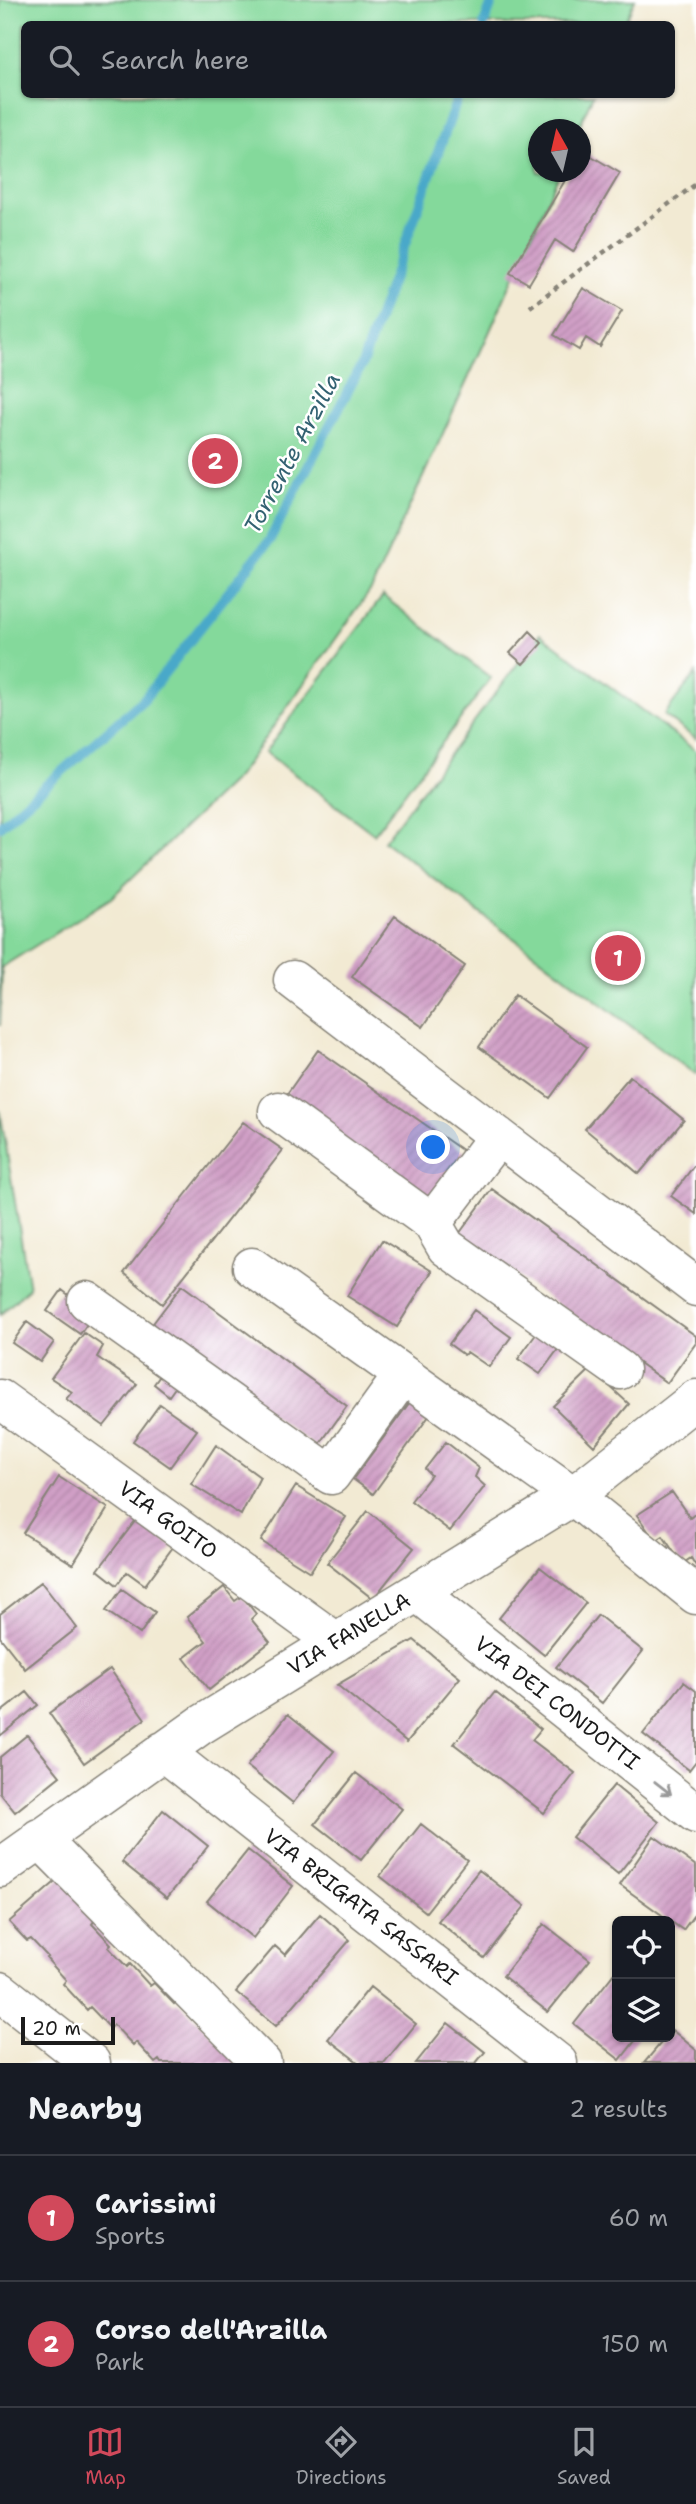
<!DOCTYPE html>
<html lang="en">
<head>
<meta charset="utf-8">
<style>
  body { margin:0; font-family:"Shantell Sans",sans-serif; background:#242831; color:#f1f3f6 }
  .controls { position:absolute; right:21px; bottom:21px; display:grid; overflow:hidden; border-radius:10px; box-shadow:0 2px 5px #0004 }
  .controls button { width:63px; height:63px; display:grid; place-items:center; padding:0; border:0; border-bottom:2px solid #363941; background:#171b24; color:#f1f3f6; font:35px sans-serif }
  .compass { position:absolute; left:528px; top:119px; width:63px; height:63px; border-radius:50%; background:#171b24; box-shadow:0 2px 5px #0004; rotate:352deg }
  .scale { position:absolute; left:21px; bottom:18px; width:94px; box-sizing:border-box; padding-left:7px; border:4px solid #1c1c1c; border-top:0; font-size:19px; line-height:24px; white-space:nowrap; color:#1c1c1c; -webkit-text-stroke:5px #fff; paint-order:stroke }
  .you { position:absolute; left:434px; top:1148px; width:24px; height:24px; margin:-18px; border:5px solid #fff; border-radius:50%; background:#1a73e8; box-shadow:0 0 0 10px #1a73e833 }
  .badge { display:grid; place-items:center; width:46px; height:46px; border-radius:50%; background:#d1495b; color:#fff; font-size:23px; font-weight:700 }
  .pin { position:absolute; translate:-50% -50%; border:4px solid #fff; box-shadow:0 2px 7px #0006 }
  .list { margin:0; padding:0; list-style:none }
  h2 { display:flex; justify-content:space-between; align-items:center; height:91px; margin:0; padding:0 28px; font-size:30px }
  h2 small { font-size:23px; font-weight:400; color:#9ea1a6 }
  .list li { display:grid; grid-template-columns:46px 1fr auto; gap:21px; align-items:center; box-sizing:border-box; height:126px; padding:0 28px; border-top:2px solid #363941 }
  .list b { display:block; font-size:26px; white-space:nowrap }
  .list p { margin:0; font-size:23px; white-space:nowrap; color:#9ea1a6 }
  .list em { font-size:23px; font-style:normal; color:#9ea1a6 }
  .icon { flex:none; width:38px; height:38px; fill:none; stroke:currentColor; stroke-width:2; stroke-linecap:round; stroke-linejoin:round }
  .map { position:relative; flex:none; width:696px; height:2063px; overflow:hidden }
  .search { position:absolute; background:#171b24; box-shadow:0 2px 5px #0004; left:21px; right:21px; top:21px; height:77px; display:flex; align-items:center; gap:18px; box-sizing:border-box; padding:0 24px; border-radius:10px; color:#9ea1a6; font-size:26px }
  .sheet { height:343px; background:#171b24 }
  nav { display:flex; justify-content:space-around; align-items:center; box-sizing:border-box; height:98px; border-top:2px solid #363941; background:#171b24; font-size:19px; color:#9ea1a6 }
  nav a { display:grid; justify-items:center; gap:4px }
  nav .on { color:#d1495b }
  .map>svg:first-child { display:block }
</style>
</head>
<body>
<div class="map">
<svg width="696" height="2063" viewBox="0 0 696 2063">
  <defs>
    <pattern id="building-hatch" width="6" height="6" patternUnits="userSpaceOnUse" patternTransform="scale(1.75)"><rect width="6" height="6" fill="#d09fc6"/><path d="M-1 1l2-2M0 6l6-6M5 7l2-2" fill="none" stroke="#b288aa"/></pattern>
  </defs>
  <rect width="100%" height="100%" fill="#fff"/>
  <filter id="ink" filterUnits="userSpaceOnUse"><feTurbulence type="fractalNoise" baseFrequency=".0143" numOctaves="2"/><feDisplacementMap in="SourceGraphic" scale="14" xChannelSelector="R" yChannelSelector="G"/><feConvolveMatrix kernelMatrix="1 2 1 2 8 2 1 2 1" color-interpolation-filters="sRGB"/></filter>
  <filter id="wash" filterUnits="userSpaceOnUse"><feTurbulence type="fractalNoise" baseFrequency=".00686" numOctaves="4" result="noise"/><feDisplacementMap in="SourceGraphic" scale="28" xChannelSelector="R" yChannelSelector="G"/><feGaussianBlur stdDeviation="1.57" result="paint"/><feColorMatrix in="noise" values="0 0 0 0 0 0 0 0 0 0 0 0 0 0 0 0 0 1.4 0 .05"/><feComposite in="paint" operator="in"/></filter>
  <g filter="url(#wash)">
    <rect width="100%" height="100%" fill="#f2ead3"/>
    <path fill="#84d99b" stroke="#507a5c" stroke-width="2" d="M0 0H635L624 24H24V94L593 95 578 129 538 130V172H560L489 333 372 588 238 776 111 898 2 967 0 1026Z
      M383 596 491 678 374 834 265 752Z
      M540 634 696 751V1075L384 841Z
      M696 673V739L664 715Z
      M0 1110 29 1288 0 1315Z"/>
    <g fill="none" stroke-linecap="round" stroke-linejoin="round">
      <path stroke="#4aa8c9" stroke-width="10" d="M484 24 493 0
        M0 826 144 699 269 541 362 364 459 94"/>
    </g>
    <g id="blocks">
      <path fill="url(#building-hatch)" d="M583 151 620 173 573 252 555 240 529 284 510 273 570 172H580V155Z
        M583 288 622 311 600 347 586 338 579 350 554 335Z
        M530 631 542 643 523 664 510 653Z
        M395 916 465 966 423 1027 352 977Z
        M515 995 587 1047 550 1098 479 1047Z
        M318 1050 466 1153 430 1204 282 1101Z
        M630 1076 684 1120 639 1174 585 1129Z
        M243 1122 283 1150 162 1304 124 1273Z
        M696 1163V1214L671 1196Z
        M492 1189 696 1336V1343L667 1383 459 1234Z
        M382 1240 432 1271 397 1327 347 1296Z
        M182 1285 347 1406 317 1448 151 1326Z
        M62 1290 94 1314 80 1334 47 1311Z
        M474 1310 511 1337 489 1367 467 1352 464 1355 449 1344Z
        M27 1322 54 1342 40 1362 12 1343Z
        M542 1326 564 1341 540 1374 518 1359Z
        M84 1333 103 1346 97 1357 137 1384 104 1426 66 1399 72 1392 51 1378Z
        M168 1365 183 1376 169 1396 154 1384Z
        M591 1369 629 1404 594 1446 553 1406Z
        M410 1402 429 1416 373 1494 353 1479Z
        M160 1404 197 1430 170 1467 133 1441Z
        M446 1442 479 1468 475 1477 485 1486 450 1531 411 1501 431 1475 425 1469Z
        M216 1445 260 1477 241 1515 191 1484Z
        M59 1477 108 1508 73 1564 23 1533Z
        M296 1486 346 1517 310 1572 261 1541Z
        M672 1492 690 1518 696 1513V1566L691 1558 682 1564 663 1536 655 1541 637 1515Z
        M368 1511 414 1548 373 1599 327 1563Z
        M136 1520 173 1547 145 1585 127 1572 117 1585 98 1570Z
        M540 1567 586 1603 544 1655 499 1618Z
        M41 1582 77 1628 25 1669 0 1637V1614Z
        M224 1587 235 1601 242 1596 256 1614 251 1619 270 1642 209 1690 184 1658 206 1641 187 1617Z
        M122 1589 155 1612 140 1634 106 1611Z
        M598 1615 643 1651 602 1703 556 1667Z
        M414 1640 460 1678 407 1742 337 1685Z
        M110 1669 145 1719 84 1763 49 1713Z
        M684 1682 696 1691V1761L689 1770 643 1734Z
        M27 1692 38 1705 0 1736V1713Z
        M495 1692 541 1729 532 1740 575 1773 544 1813 454 1744Z
        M288 1714 334 1751 293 1803 247 1766Z
        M27 1735 60 1776 15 1812 0 1793V1757Z
        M356 1773 402 1809 361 1860 315 1824Z
        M614 1785 659 1822 618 1874 572 1837Z
        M163 1810 208 1846 167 1898 122 1862Z
        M421 1824 467 1860 426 1912 380 1876Z
        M654 1836 696 1866V1912L683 1930 620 1885Z
        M248 1850 293 1886 253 1938 207 1901Z
        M479 1870 525 1906 484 1958 438 1921Z
        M61 1877 94 1921 92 1924 111 1944 108 1947 127 1967 130 1964 150 1986 154 1983 174 2004 177 2001 240 2063H161L159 2060 155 2063 136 2042 133 2045 113 2024 110 2028 90 2007 87 2010 63 1984 66 1980 46 1958 48 1957 31 1939 27 1941 9 1922Z
        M320 1914 350 1940 276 2026 236 1992 275 1946 285 1955Z
        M544 1924 590 1960 548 2012 503 1976Z
        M615 1972 617 1974V2037H638L620 2060 574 2024Z
        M370 1987 416 2024 384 2063H359L328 2039Z
        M448 2023 485 2052 476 2063H416Z
        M672 2030 696 2050V2063H644L666 2037H670Z"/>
    </g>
  </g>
  <g filter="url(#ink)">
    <use href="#blocks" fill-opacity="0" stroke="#878378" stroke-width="2"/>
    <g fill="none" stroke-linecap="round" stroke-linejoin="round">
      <g stroke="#878378" stroke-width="41">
        <path id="minor" d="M293 980 696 1287
          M278 1111 432 1223 446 1247 620 1370
          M432 1223 498 1136
          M252 1267 573 1496 696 1595
          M87 1301 331 1475 403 1375
          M0 1399 336 1642
          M418 1593 696 1814
          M163 1751 558 2063
          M39 1838 262 2063
          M0 1868 201 1725 573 1496 696 1399
          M0 1991 91 2063"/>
      </g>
      <path stroke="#878378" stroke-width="4.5" stroke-dasharray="5 5" stroke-linecap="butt" d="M530 307 696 184"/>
      <use href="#minor" stroke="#fff" stroke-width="38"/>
    </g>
    <defs><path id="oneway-shaft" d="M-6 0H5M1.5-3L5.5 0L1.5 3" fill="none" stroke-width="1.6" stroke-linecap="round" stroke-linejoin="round" transform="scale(1.75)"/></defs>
    <use stroke="#999" href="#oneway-shaft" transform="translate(663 1788) rotate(38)"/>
  </g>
  <g text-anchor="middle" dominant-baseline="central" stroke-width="5" stroke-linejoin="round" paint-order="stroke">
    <g font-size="21" fill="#1c1c1c" stroke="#fff">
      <text transform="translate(168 1520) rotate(36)">VIA GOITO</text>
      <text transform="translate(349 1634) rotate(-31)">VIA FANELLA</text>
      <text transform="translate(557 1703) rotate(38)">VIA DEI CONDOTTI</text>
      <text transform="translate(361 1907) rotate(38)">VIA BRIGATA SASSARI</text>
    </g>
    <g font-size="23" font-style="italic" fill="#336272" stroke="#fff">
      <text transform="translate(292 453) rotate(-62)">Torrente Arzilla</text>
    </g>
  </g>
</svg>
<div class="controls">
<button><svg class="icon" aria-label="locate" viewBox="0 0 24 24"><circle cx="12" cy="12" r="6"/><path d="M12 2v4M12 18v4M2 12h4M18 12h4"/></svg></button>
<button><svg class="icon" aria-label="layers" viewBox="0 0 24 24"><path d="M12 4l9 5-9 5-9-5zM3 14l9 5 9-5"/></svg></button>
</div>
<svg class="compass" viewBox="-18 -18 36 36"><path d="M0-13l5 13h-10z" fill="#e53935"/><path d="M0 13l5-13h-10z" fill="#9ea1a6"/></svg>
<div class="scale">20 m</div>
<div class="you"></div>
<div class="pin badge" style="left:618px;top:958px">1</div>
<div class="pin badge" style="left:215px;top:461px">2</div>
<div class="search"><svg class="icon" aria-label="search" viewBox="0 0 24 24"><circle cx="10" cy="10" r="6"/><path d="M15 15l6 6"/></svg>Search here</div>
</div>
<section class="sheet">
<h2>Nearby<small>2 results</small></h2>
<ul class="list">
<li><span class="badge">1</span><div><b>Carissimi</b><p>Sports</p></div><em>60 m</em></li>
<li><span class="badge">2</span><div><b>Corso dell'Arzilla</b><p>Park</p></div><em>150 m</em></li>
</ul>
</section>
<nav>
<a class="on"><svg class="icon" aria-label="map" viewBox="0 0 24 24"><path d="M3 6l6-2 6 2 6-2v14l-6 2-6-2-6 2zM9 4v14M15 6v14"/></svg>Map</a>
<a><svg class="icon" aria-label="directions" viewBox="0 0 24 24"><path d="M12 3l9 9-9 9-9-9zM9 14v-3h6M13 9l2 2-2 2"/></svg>Directions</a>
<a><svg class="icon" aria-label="saved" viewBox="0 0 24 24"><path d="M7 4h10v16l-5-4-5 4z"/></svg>Saved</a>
</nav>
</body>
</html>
